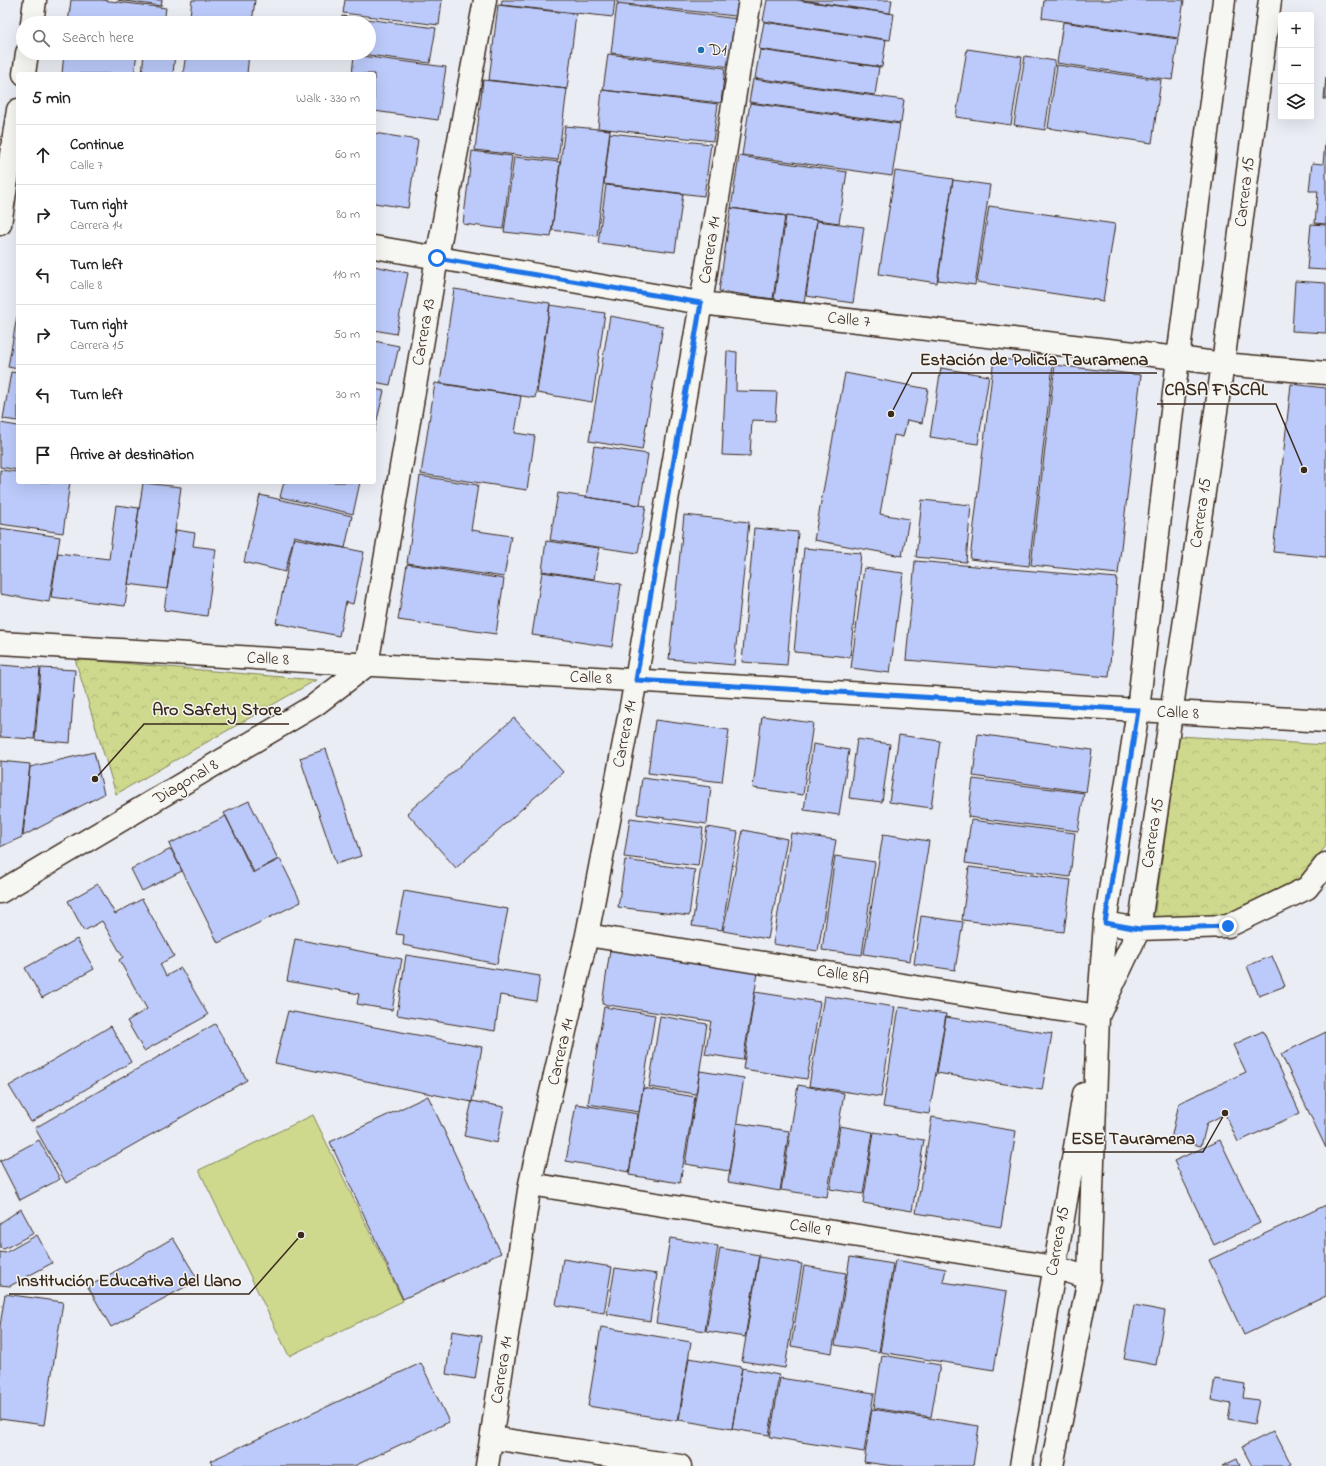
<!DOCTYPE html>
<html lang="en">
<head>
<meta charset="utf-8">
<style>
  body { margin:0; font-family:"Indie Flower",sans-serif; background:#f2f2f2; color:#222 }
  .controls { position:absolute; right:12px; top:12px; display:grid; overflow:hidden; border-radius:4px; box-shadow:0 4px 16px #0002 }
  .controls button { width:36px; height:36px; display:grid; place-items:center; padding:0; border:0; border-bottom:1px solid #e0e0e0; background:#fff; color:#222; font:20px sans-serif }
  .stop { position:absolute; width:12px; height:12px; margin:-9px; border:3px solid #1a73e8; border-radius:50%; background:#fff }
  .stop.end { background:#1a73e8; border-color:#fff; box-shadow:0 1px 4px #0008 }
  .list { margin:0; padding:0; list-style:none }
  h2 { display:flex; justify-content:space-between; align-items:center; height:52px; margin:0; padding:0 16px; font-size:17px }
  h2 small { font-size:13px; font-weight:400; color:#767676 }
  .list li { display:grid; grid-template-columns:26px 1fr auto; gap:12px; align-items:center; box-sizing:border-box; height:60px; padding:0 16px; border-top:1px solid #e0e0e0 }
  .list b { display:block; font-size:15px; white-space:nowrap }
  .list p { margin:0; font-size:13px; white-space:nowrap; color:#767676 }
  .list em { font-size:13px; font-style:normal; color:#767676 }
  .icon { flex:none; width:22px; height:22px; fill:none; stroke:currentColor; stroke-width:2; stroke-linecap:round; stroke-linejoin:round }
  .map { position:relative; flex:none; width:1326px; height:1466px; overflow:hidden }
  .search { position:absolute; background:#fff; box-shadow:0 4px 16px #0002; left:16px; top:16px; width:360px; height:44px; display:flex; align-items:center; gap:10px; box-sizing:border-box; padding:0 14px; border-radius:22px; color:#767676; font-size:15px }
  .panel { position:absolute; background:#fff; box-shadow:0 4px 16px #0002; left:16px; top:72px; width:360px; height:412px; border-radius:4px }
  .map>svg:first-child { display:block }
</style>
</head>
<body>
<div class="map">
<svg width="1326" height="1466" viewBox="0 0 1326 1466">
  <defs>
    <pattern id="forest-crowns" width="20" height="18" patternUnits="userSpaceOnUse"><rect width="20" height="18" fill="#ced98d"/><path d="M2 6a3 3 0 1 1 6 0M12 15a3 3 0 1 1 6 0" fill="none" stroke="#b2ba79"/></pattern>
  </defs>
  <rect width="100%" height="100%" fill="#eaedf4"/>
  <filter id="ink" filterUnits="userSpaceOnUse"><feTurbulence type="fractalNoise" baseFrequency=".025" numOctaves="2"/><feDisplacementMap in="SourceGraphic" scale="8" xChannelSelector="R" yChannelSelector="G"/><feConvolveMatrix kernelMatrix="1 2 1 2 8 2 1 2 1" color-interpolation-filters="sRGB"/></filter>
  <g filter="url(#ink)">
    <path fill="url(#forest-crowns)" stroke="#848256" d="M75 659 316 680 116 794Z
      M1179 736 1326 745V846L1300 878 1227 915 1154 917Z"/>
    <path fill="#ced98d" stroke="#848256" d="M313 1115 403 1301 289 1356 199 1170Z"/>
    <path fill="#bbcafa" stroke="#3b2a1e" d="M71 0H102L166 8 164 23H68Z
      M118 0H162L161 6Z
      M192 0H255L252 23H189Z
      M345 0H442L439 25 343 13Z
      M502 0H615L613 17 501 5Z
      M617 0H746L744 17 617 3Z
      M767 0H796L894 14 890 40 763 21Z
      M801 0H892L890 13Z
      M1044 0H1184L1178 38 1042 18Z
      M617 4 738 19 732 67 611 53Z
      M498 5 576 14 567 89 489 80Z
      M342 16 436 28 430 63 353 53H369V23H341Z
      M764 22 886 40 882 67 759 49Z
      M1063 22 1178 39 1172 80 1057 63Z
      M967 49 1022 57 1011 125 956 117Z
      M760 50 879 67 875 95 755 78Z
      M64 53H137L134 74H62Z
      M144 53H175L173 74H142Z
      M186 53H249L247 74H183Z
      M608 54 725 68 721 103 603 90Z
      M354 55 446 67 438 120 374 111V74H352Z
      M1025 56 1055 61 1045 130 1014 125Z
      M1057 65 1161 80 1152 143 1048 128Z
      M1326 77V99H1324Z
      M753 79 904 100 901 123 749 102Z
      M483 80 567 89 558 160 475 150Z
      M602 90 718 104 713 141 598 128Z
      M750 103 900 124 892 176 742 155Z
      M565 126 610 130 597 236 552 230Z
      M374 133 418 140 408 208 374 203Z
      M610 133 711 144 704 196 604 184Z
      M1326 133V224L1315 223 1318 191H1309L1312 163 1323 164Z
      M472 151 512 156 503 229 463 224Z
      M739 156 847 172 839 223 731 208Z
      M514 157 560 162 551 237 504 232Z
      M895 171 953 179 937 283 879 274Z
      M953 180 990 185 975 285 938 280Z
      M606 185 683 194 675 252 598 243Z
      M989 206 1115 224 1103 301 977 282Z
      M731 208 785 216 773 299 719 291Z
      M786 216 817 220 804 303 774 299Z
      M817 221 864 227 853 303 806 296Z
      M1311 224 1326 225V270L1307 269Z
      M374 266 408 273 396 334 374 330Z
      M1295 281 1326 283V333L1292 331Z
      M454 289 550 303 535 398 440 383Z
      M550 305 605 313 592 402 537 393Z
      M17 316 18 317V369L8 367Z
      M610 316 663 326 642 450 589 441Z
      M374 341 399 346 390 385 374 382Z
      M727 351 737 352 736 391 777 392 775 421 752 420 750 456 722 455Z
      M994 358 1053 365 1029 566 970 559Z
      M1055 365 1141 375 1118 574 1031 565Z
      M941 368 989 376 978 444 930 437Z
      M11 372 18 373V421L3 419Z
      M845 373 928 389 922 423 907 420 903 437 894 435 880 514 909 519 902 556 814 540Z
      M435 383 521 396 515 433 535 436 527 490 421 474Z
      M1291 384 1326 388V557L1273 552Z
      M374 389 384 391 374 432Z
      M0 423 18 426V470L0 467Z
      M594 446 648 454 640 505 586 497Z
      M0 470 18 472V482H70L63 533 0 524Z
      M420 476 478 485 471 530 511 536 504 577 407 563Z
      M284 482H360L353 514 280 497Z
      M143 483 181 487 167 589 128 584Z
      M558 493 646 506 638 553 550 540Z
      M260 495 352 516 345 548 294 536 285 572 244 562Z
      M922 500 971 505 966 562 916 557Z
      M116 505 139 508 125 606 51 597 58 553 109 559Z
      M684 515 749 522 734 665 669 659Z
      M0 528 60 537 49 602 0 594Z
      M754 528 798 532 787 665 742 662Z
      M176 530 195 533 193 546 216 549 207 616 164 610Z
      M294 538 364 552 353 604 346 602 339 636 276 623Z
      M546 541 599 548 594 579 542 571Z
      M804 548 861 553 850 657 794 652Z
      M915 561 1117 578 1109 677 906 660Z
      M407 564 504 579 496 634 398 620Z
      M864 568 903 573 890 673 851 668Z
      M542 572 621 584 612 647 532 635Z
      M0 665 40 668 34 739 0 737Z
      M41 668 75 670 70 743 35 740Z
      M762 716 813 723 803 795 753 788Z
      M514 718 563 772 456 868 407 813Z
      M655 720 729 730 722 782 648 773Z
      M978 734 1092 750 1086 792 973 776Z
      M899 735 940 741 931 808 889 802Z
      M857 739 890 744 882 802 849 798Z
      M813 744 849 750 839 815 804 810Z
      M326 749 361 856 336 864 300 758Z
      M94 752 104 794 23 836 30 767Z
      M0 761 30 764 22 837 0 847Z
      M642 778 711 787 707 824 637 814Z
      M973 779 1084 793 1078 831 968 817Z
      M249 801 278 859 254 872 224 813Z
      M226 816 253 873 280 859 301 902 218 943 169 844Z
      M630 818 703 828 698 866 624 857Z
      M971 820 1075 833 1070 877 965 863Z
      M707 827 738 832 722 930 692 926Z
      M743 830 787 839 768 939 723 931Z
      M791 833 836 840 818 951 773 944Z
      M883 834 929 841 910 961 864 954Z
      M171 849 182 871 142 891 131 869Z
      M835 856 875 862 862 955 822 950Z
      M625 860 695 870 689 916 618 907Z
      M969 867 1071 880 1064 932 962 920Z
      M98 884 115 914 142 899 174 956 160 964 166 976 181 968 208 1015 144 1051 127 1021 147 1009 119 960 123 957 102 921 84 931 68 901Z
      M404 891 508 909 497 964 403 945 404 935 396 934Z
      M921 916 963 922 955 970 914 964Z
      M77 939 94 969 42 998 25 968Z
      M295 939 402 959 392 1010 357 1004 359 994 287 981Z
      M610 950 758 973 743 1060 705 1054 711 1021 602 1004Z
      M406 955 540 976 536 1001 500 995 495 1031 397 1015Z
      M1272 956 1285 986 1259 996 1247 966Z
      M755 992 820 1002 807 1079 743 1069Z
      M824 996 895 1007 881 1097 809 1086Z
      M604 1007 655 1015 639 1112 588 1104Z
      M899 1007 946 1014 929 1114 883 1107Z
      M288 1011 482 1047 472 1102 275 1063Z
      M660 1016 707 1024 696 1094 649 1087Z
      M946 1017 1052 1034 1042 1090 937 1073Z
      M215 1024 247 1080 66 1183 35 1128Z
      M111 1026 131 1062 31 1122 9 1086Z
      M1263 1031 1300 1113 1238 1142 1225 1114 1207 1123 1201 1146 1171 1139 1179 1103 1246 1072 1233 1045Z
      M1326 1032V1148L1281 1054Z
      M700 1071 744 1078 729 1171 685 1164Z
      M798 1085 844 1093 827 1197 781 1190Z
      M643 1088 695 1097 680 1183 629 1175Z
      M428 1096 501 1253 403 1299 330 1142Z
      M472 1101 504 1107 497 1143 464 1136Z
      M576 1104 638 1114 629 1172 566 1161Z
      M932 1117 1016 1131 1001 1227 916 1213Z
      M737 1123 789 1131 780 1191 728 1182Z
      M840 1126 873 1132 863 1194 830 1189Z
      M874 1132 924 1140 912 1211 863 1203Z
      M39 1140 60 1179 20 1200 0 1161Z
      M1220 1140 1260 1223 1214 1245 1174 1161Z
      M1326 1205V1296L1244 1335 1209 1260Z
      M21 1209 34 1233 4 1249 0 1248V1223Z
      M37 1235 52 1263 10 1286 0 1285V1252L5 1253Z
      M173 1238 198 1280 111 1327 88 1287Z
      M670 1238 718 1246 705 1331 656 1323Z
      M720 1248 759 1255 745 1337 706 1331Z
      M759 1257 802 1264 785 1368 742 1361Z
      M850 1257 893 1264 879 1352 835 1345Z
      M563 1259 612 1267 604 1313 556 1305Z
      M895 1260 946 1269 943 1282 1007 1292 994 1370 880 1352Z
      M804 1266 846 1273 832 1353 791 1346Z
      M615 1268 657 1274 650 1321 607 1314Z
      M5 1294 63 1302 44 1425 0 1419V1326Z
      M1134 1305 1165 1311 1156 1365 1124 1359Z
      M601 1327 691 1342 678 1421 588 1406Z
      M452 1331 482 1336 475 1379 446 1374Z
      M882 1355 940 1365 931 1417 874 1408Z
      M689 1358 742 1367 732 1429 679 1420Z
      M421 1363 449 1422 354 1466H213L210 1461Z
      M742 1368 779 1375 769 1435 732 1429Z
      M780 1378 874 1393 864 1452 770 1437Z
      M1215 1379 1245 1384 1243 1398 1259 1400 1254 1424 1228 1419 1231 1404 1211 1400Z
      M872 1409 979 1426 973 1466H893L864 1462Z
      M1274 1431 1291 1464 1287 1466H1252L1242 1447Z
      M1237 1459 1240 1466H1222Z"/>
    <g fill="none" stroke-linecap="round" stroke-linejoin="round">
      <g stroke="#3b2a1e" stroke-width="25">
        <path id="minor" d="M32 23 35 0
          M24 74 27 53
          M0 224 18 110
          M374 247 701 303 1178 358 1223 364 1326 373
          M0 643 1326 721
          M0 892 315 705 367 665 437 258 485 0
          M1105 923 1139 929 1228 926 1307 888 1326 864
          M587 935 1098 1016
          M1099 1003 1105 923 1138 710 1178 358 1224 0
          M530 1184 1054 1267 1089 1278
          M492 1438 680 1466
          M487 1466 530 1184 587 935 636 680 701 303 750 0
          M1021 1466 1084 1094
          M1052 1466 1089 1278 1098 1016 1139 929 1223 364 1270 0"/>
      </g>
      <use href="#minor" stroke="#f6f6f2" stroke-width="22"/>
    </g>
  </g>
  <g fill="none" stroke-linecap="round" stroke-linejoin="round" filter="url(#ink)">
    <path stroke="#1a73e8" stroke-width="5" d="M437 258 701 303 636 680 1138 710 1105 923 1139 929 1228 926"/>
  </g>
  <circle fill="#1f6fb2" stroke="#f6f6f2" stroke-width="1.5" cx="701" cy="50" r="4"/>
  <g text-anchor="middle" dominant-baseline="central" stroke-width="3" stroke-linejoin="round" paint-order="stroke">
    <g font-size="17" fill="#3b2a1e" stroke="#f6f6f2" text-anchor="start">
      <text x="709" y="50">D1</text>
    </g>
    <g font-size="17" fill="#3b2a1e" stroke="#f6f6f2">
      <text transform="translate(1245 192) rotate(-83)">Carrera 15</text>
      <text transform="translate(710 250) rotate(-81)">Carrera 14</text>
      <text transform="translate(849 320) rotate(6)">Calle 7</text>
      <text transform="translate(424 332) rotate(-80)">Carrera 13</text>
      <text transform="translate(1201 513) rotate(-82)">Carrera 15</text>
      <text transform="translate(268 659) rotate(3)">Calle 8</text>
      <text transform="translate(591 678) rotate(3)">Calle 8</text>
      <text transform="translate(1178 713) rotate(3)">Calle 8</text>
      <text transform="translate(625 734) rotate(-79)">Carrera 14</text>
      <text transform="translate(186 782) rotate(-31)">Diagonal 8</text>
      <text transform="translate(1153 833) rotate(-81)">Carrera 15</text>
      <text transform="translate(843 975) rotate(9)">Calle 8A</text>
      <text transform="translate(561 1052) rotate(-77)">Carrera 14</text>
      <text transform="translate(810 1228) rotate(9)">Calle 9</text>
      <text transform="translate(1058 1241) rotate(-80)">Carrera 15</text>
      <text transform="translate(502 1370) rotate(-81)">Carrera 14</text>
    </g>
  </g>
  <path fill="none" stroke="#3b2a1e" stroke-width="1.5" d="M891 414L912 373H1157M1304 470L1276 404H1157M95 779L144 724H289M1225 1113L1203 1152H1063M301 1235L249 1294H9"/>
  <g fill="#3b2a1e" stroke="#f6f6f2" stroke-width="1.5">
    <circle cx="891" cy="414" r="4"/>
    <circle cx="1304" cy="470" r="4"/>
    <circle cx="95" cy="779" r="4"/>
    <circle cx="1225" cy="1113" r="4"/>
    <circle cx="301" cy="1235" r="4"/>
  </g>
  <g font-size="18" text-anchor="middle" font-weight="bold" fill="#3b2a1e" stroke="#f6f6f2" stroke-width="3" stroke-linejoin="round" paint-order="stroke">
    <text x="1034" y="365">Estación de Policía Tauramena</text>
    <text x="1216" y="395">CASA FISCAL</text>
    <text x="217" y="715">Aro Safety Store</text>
    <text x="1133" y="1144">ESE Tauramena</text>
    <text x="129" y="1286">Institución Educativa del Llano</text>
  </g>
</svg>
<div class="controls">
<button>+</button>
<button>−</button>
<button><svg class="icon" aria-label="layers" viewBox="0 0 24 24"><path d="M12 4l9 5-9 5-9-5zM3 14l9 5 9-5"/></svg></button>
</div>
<div class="stop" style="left:437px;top:258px"></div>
<div class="stop end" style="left:1228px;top:926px"></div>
<div class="search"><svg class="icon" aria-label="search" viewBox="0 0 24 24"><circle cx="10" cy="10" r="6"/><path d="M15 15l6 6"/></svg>Search here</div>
<section class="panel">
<h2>5 min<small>Walk · 330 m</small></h2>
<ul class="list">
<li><svg class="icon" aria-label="ahead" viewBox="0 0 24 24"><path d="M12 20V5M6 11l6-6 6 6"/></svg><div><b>Continue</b><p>Calle 7</p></div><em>60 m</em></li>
<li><svg class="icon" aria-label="right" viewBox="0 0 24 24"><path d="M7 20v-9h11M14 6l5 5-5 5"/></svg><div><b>Turn right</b><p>Carrera 14</p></div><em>80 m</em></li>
<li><svg class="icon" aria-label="left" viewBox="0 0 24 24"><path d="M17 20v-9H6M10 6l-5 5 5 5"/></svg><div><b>Turn left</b><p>Calle 8</p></div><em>110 m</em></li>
<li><svg class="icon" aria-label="right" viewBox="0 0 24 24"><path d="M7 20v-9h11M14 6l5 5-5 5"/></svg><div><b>Turn right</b><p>Carrera 15</p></div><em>50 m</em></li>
<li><svg class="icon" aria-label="left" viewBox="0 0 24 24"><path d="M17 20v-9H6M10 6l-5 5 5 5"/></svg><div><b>Turn left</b></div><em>30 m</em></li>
<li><svg class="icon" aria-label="arrive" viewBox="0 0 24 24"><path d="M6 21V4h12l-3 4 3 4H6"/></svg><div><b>Arrive at destination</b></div></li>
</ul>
</section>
</div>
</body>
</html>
